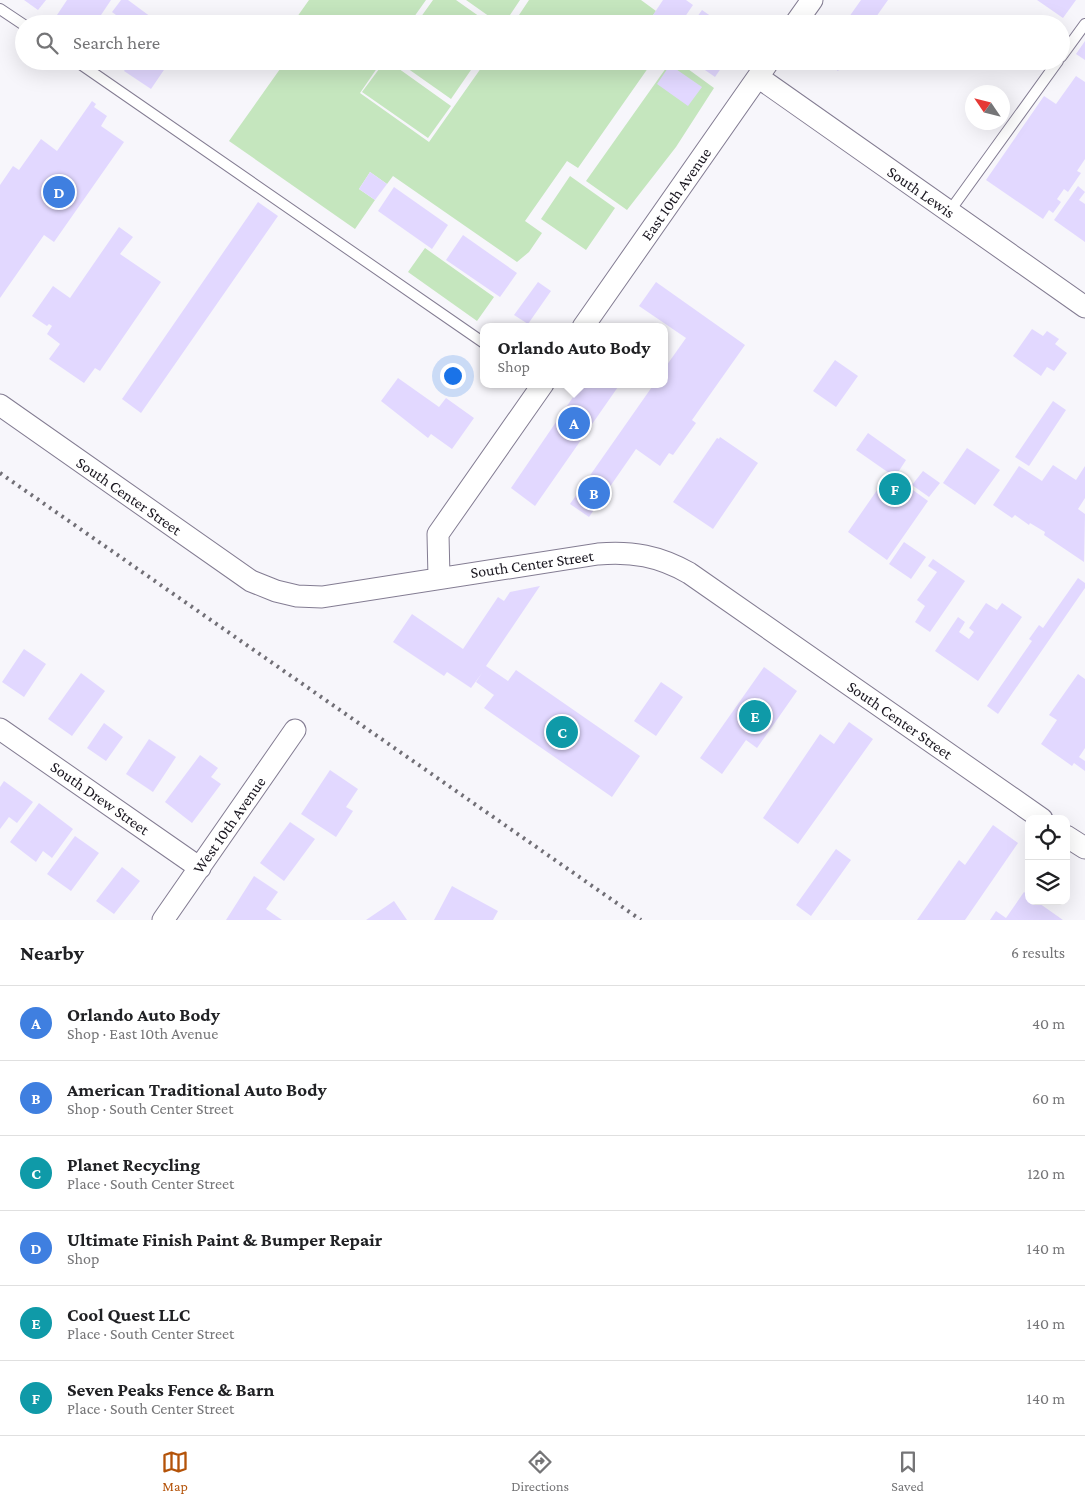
<!DOCTYPE html>
<html lang="en">
<head>
<meta charset="utf-8">
<style>
  body { margin:0; font-family:"Crimson Pro",serif; background:#f6f6f6; color:#202124 }
  .controls { position:absolute; right:15px; bottom:15px; display:grid; overflow:hidden; border-radius:10px; box-shadow:0 5px 20px #0002 }
  .controls button { width:45px; height:45px; display:grid; place-items:center; padding:0; border:0; border-bottom:1px solid #e0e0e0; background:#fff; color:#202124; font:25px sans-serif }
  .compass { position:absolute; left:965px; top:85px; width:45px; height:45px; border-radius:50%; background:#fff; box-shadow:0 5px 20px #0002; rotate:305deg }
  .you { position:absolute; left:452px; top:375px; width:18px; height:18px; margin:-12px; border:4px solid #fff; border-radius:50%; background:#1a73e8; box-shadow:0 0 0 8px #1a73e833 }
  .badge { display:grid; place-items:center; width:32px; height:32px; border-radius:50%; background:#b45309; color:#fff; font-size:16px; font-weight:700 }
  .pin { position:absolute; translate:-50% -50%; border:2px solid #fff; box-shadow:0 1px 5px #0006 }
  .popup { position:absolute; left:480px; top:323px; width:188px; height:65px; box-sizing:border-box; display:grid; place-content:center; border-radius:10px; background:#fff; filter:drop-shadow(0 1px 4px #0005); font-size:16px; white-space:nowrap; color:#757577 }
  .popup b { font-size:19px; color:#202124 }
  .popup::after { content:''; position:absolute; left:50%; top:100%; margin-left:-10px; border:10px solid transparent; border-top-color:#fff }
  .list { margin:0; padding:0; list-style:none }
  h2 { display:flex; justify-content:space-between; align-items:center; height:65px; margin:0; padding:0 20px; font-size:21px }
  h2 small { font-size:16px; font-weight:400; color:#757577 }
  .list li { display:grid; grid-template-columns:32px 1fr auto; gap:15px; align-items:center; box-sizing:border-box; height:75px; padding:0 20px; border-top:1px solid #e0e0e0 }
  .list b { display:block; font-size:19px; white-space:nowrap }
  .list p { margin:0; font-size:16px; white-space:nowrap; color:#757577 }
  .list em { font-size:16px; font-style:normal; color:#757577 }
  .icon { flex:none; width:28px; height:28px; fill:none; stroke:currentColor; stroke-width:2; stroke-linecap:round; stroke-linejoin:round }
  .map { position:relative; flex:none; width:1085px; height:920px; overflow:hidden }
  .search { position:absolute; background:#fff; box-shadow:0 5px 20px #0002; left:15px; right:15px; top:15px; height:55px; display:flex; align-items:center; gap:12px; box-sizing:border-box; padding:0 18px; border-radius:28px; color:#757577; font-size:19px }
  .sheet { height:515px; background:#fff }
  nav { display:flex; justify-content:space-around; align-items:center; box-sizing:border-box; height:70px; border-top:1px solid #e0e0e0; background:#fff; font-size:14px; color:#757577 }
  nav a { display:grid; justify-items:center; gap:2px }
  nav .on { color:#b45309 }
  .map>svg:first-child { display:block }
</style>
</head>
<body>
<div class="map">
<svg width="1085" height="920" viewBox="0 0 1085 920">
  <rect width="100%" height="100%" fill="#f7f6fb"/>
  <path fill="#c5e6be" d="M309 0H426L409 24H292Z
    M433 0H456L490 24H422L418 21Z
    M466 0H520L504 24H500Z
    M529 0H641L656 11 647 24H513Z
    M270 61H382L360 93 429 142 486 61H653L578 168 567 161 525 221 542 233 529 252 517 262 393 176 387 184 370 172 359 189 375 200 355 229 229 141 280 69Z
    M385 61H388L451 106 428 138 362 92Z
    M397 61H465L473 67 451 99Z
    M671 61H677L714 88 676 147 627 210 586 181Z
    M570 176 615 208 586 250 541 219Z
    M425 248 494 297 477 321 408 272Z"/>
  <path fill="#e2d8ff" d="M24 0H46L38 10Z
    M67 0H111L95 24H57L53 21Z
    M121 0H128L151 17 146 24H128L112 12Z
    M663 0H686L693 5 680 24H666L653 15Z
    M861 0H888L871 24H844Z
    M1037 0H1076L1063 18Z
    M702 10 722 24H692Z
    M1085 41V60L1076 54Z
    M131 61H170L151 89 124 71Z
    M692 61H726L715 77Z
    M825 61H845L838 71Z
    M670 65 702 87 688 106 657 84Z
    M1076 76 1085 82V159L1077 171 1081 173 1068 192 1064 189 1057 199 1061 202 1053 213 1049 210 1043 219 986 180 1044 96 1056 104Z
    M92 101 96 104 94 107 107 116 101 126 124 142 54 242 44 235 0 298V185L13 166 19 170 41 139 57 151Z
    M370 172 387 184 375 200 359 189Z
    M1078 186 1085 192 1079 200 1085 204V242L1054 220Z
    M394 187 448 225 432 249 378 211Z
    M258 202 278 216 141 413 122 399Z
    M119 227 133 237 120 254 161 282 100 371 95 368 84 383 49 359 60 344 47 334 52 326 49 324 47 326 32 316 53 286 70 298Z
    M463 235 517 273 500 297 446 260Z
    M538 282 551 291 528 324 514 315Z
    M656 282 745 345 692 420 696 423 673 455 669 453 660 466 636 449 589 517 570 504 654 384H664V369L686 338 639 306Z
    M1032 329 1043 336 1047 331 1059 339 1055 344 1067 353 1054 371 1047 367 1041 376 1013 356Z
    M835 360 858 376 836 407 813 391Z
    M398 378 439 407 446 398 474 418 452 449 431 434 428 438 381 401Z
    M582 384H620L535 506 511 488Z
    M1053 401 1066 410 1029 466 1015 457Z
    M868 433 906 460 895 477 928 501 887 560 848 532 889 473 856 450Z
    M720 437 758 463 713 529 673 502 717 438 719 439Z
    M967 448 1000 470 975 505 943 483Z
    M1053 465 1076 480 1085 466V498L1078 509 1085 514 1084 562 1044 535 1045 532 1030 523 1029 525 1015 515 1012 518 993 505 1019 466 1042 481Z
    M923 471 940 483 929 497 912 485Z
    M904 542 926 557 911 579 889 564Z
    M933 559 965 581 930 632 915 622 925 606 917 600 937 572 928 566Z
    M1078 578 1085 583V588L998 714 987 706 1032 641 1029 639 1039 625 1043 628Z
    M540 586 486 666 508 681 516 670 640 756 612 797 484 708 494 695 476 682 482 673 471 688 447 672 444 676 393 642 412 614 463 649 498 597 504 601 510 592Z
    M986 603 997 610 1002 603 1022 617 978 681 935 651 958 617 965 622 959 632 969 639 974 632 969 628Z
    M24 649 46 664 24 697 2 682Z
    M764 667 797 691 757 748 746 740 722 774 700 758Z
    M81 673 105 691 72 736 48 719Z
    M1078 674 1085 679V748L1079 757 1085 761V771L1074 763 1072 766 1041 744 1057 720 1049 715Z
    M661 682 683 697 656 736 634 721Z
    M849 722 873 739 798 844 763 818 820 734 834 744Z
    M104 723 123 737 106 761 87 748Z
    M149 739 176 757 153 792 126 774Z
    M200 755 218 768 211 777 221 784 192 823 165 802Z
    M330 770 358 789 346 807 353 811 336 837 301 814Z
    M4 781 33 802 17 823 9 817 0 829V787Z
    M39 803 73 829 52 858 43 851 36 862 10 842Z
    M290 822 315 839 284 881 260 863Z
    M993 825 1018 843 965 920H917L959 860 965 865Z
    M75 836 99 853 71 891 47 874Z
    M836 849 851 860 811 916 796 905Z
    M122 867 140 881 114 914 96 901Z
    M254 876 278 892 266 909 282 920H226Z
    M452 886 498 911 493 920H434Z
    M1024 892 1029 896V901H1036L1063 920H990L996 911 1006 918Z
    M394 901 407 920H366Z"/>
  <g fill="none" stroke-linecap="round" stroke-linejoin="round">
    <g stroke="#837c92" stroke-width="12">
      <path id="lane" d="M0 9 24 25
        M1061 57 1085 24
        M76 61 484 343
        M949 212 1058 61"/>
    </g>
    <g stroke="#837c92" stroke-width="23">
      <path id="street" d="M795 24 812 0
        M758 77 1085 307
        M583 327 769 61
        M0 405 251 581 276 591 297 596 322 597 598 554C632 551 659 556 689 573L1042 819
        M439 578 438 534 543 384
        M0 729 200 868
        M1066 836 1085 848
        M163 920 295 730"/>
    </g>
    <use href="#lane" stroke="#fff" stroke-width="10"/>
    <use href="#street" stroke="#fff" stroke-width="21"/>
    <path stroke="#716f76" stroke-width="4" stroke-dasharray="2.5 5" stroke-linecap="butt" d="M0 473 641 920"/>
  </g>
  <g text-anchor="middle" dominant-baseline="central" stroke-width="4" stroke-linejoin="round" paint-order="stroke">
    <g font-size="16" fill="#1a1720" stroke="#fff">
      <text transform="translate(921 192) rotate(35)">South Lewis</text>
      <text transform="translate(676 194) rotate(-55)">East 10th Avenue</text>
      <text transform="translate(129 496) rotate(35)">South Center Street</text>
      <text transform="translate(532 564) rotate(-8)">South Center Street</text>
      <text transform="translate(900 720) rotate(35)">South Center Street</text>
      <text transform="translate(100 798) rotate(35)">South Drew Street</text>
      <text transform="translate(229 825) rotate(-55)">West 10th Avenue</text>
    </g>
  </g>
</svg>
<div class="controls">
<button><svg class="icon" aria-label="locate" viewBox="0 0 24 24"><circle cx="12" cy="12" r="6"/><path d="M12 2v4M12 18v4M2 12h4M18 12h4"/></svg></button>
<button><svg class="icon" aria-label="layers" viewBox="0 0 24 24"><path d="M12 4l9 5-9 5-9-5zM3 14l9 5 9-5"/></svg></button>
</div>
<svg class="compass" viewBox="-18 -18 36 36"><path d="M0-13l5 13h-10z" fill="#e53935"/><path d="M0 13l5-13h-10z" fill="#757577"/></svg>
<div class="you"></div>
<div class="pin badge" style="left:574px;top:423px;background:#3f7fe0">A</div>
<div class="popup"><b>Orlando Auto Body</b>Shop</div>
<div class="pin badge" style="left:594px;top:493px;background:#3f7fe0">B</div>
<div class="pin badge" style="left:562px;top:732px;background:#0f9aa8">C</div>
<div class="pin badge" style="left:59px;top:192px;background:#3f7fe0">D</div>
<div class="pin badge" style="left:755px;top:716px;background:#0f9aa8">E</div>
<div class="pin badge" style="left:895px;top:489px;background:#0f9aa8">F</div>
<div class="search"><svg class="icon" aria-label="search" viewBox="0 0 24 24"><circle cx="10" cy="10" r="6"/><path d="M15 15l6 6"/></svg>Search here</div>
</div>
<section class="sheet">
<h2>Nearby<small>6 results</small></h2>
<ul class="list">
<li><span class="badge" style="background:#3f7fe0">A</span><div><b>Orlando Auto Body</b><p>Shop · East 10th Avenue</p></div><em>40 m</em></li>
<li><span class="badge" style="background:#3f7fe0">B</span><div><b>American Traditional Auto Body</b><p>Shop · South Center Street</p></div><em>60 m</em></li>
<li><span class="badge" style="background:#0f9aa8">C</span><div><b>Planet Recycling</b><p>Place · South Center Street</p></div><em>120 m</em></li>
<li><span class="badge" style="background:#3f7fe0">D</span><div><b>Ultimate Finish Paint &amp; Bumper Repair</b><p>Shop</p></div><em>140 m</em></li>
<li><span class="badge" style="background:#0f9aa8">E</span><div><b>Cool Quest LLC</b><p>Place · South Center Street</p></div><em>140 m</em></li>
<li><span class="badge" style="background:#0f9aa8">F</span><div><b>Seven Peaks Fence &amp; Barn</b><p>Place · South Center Street</p></div><em>140 m</em></li>
</ul>
</section>
<nav>
<a class="on"><svg class="icon" aria-label="map" viewBox="0 0 24 24"><path d="M3 6l6-2 6 2 6-2v14l-6 2-6-2-6 2zM9 4v14M15 6v14"/></svg>Map</a>
<a><svg class="icon" aria-label="directions" viewBox="0 0 24 24"><path d="M12 3l9 9-9 9-9-9zM9 14v-3h6M13 9l2 2-2 2"/></svg>Directions</a>
<a><svg class="icon" aria-label="saved" viewBox="0 0 24 24"><path d="M7 4h10v16l-5-4-5 4z"/></svg>Saved</a>
</nav>
</body>
</html>
